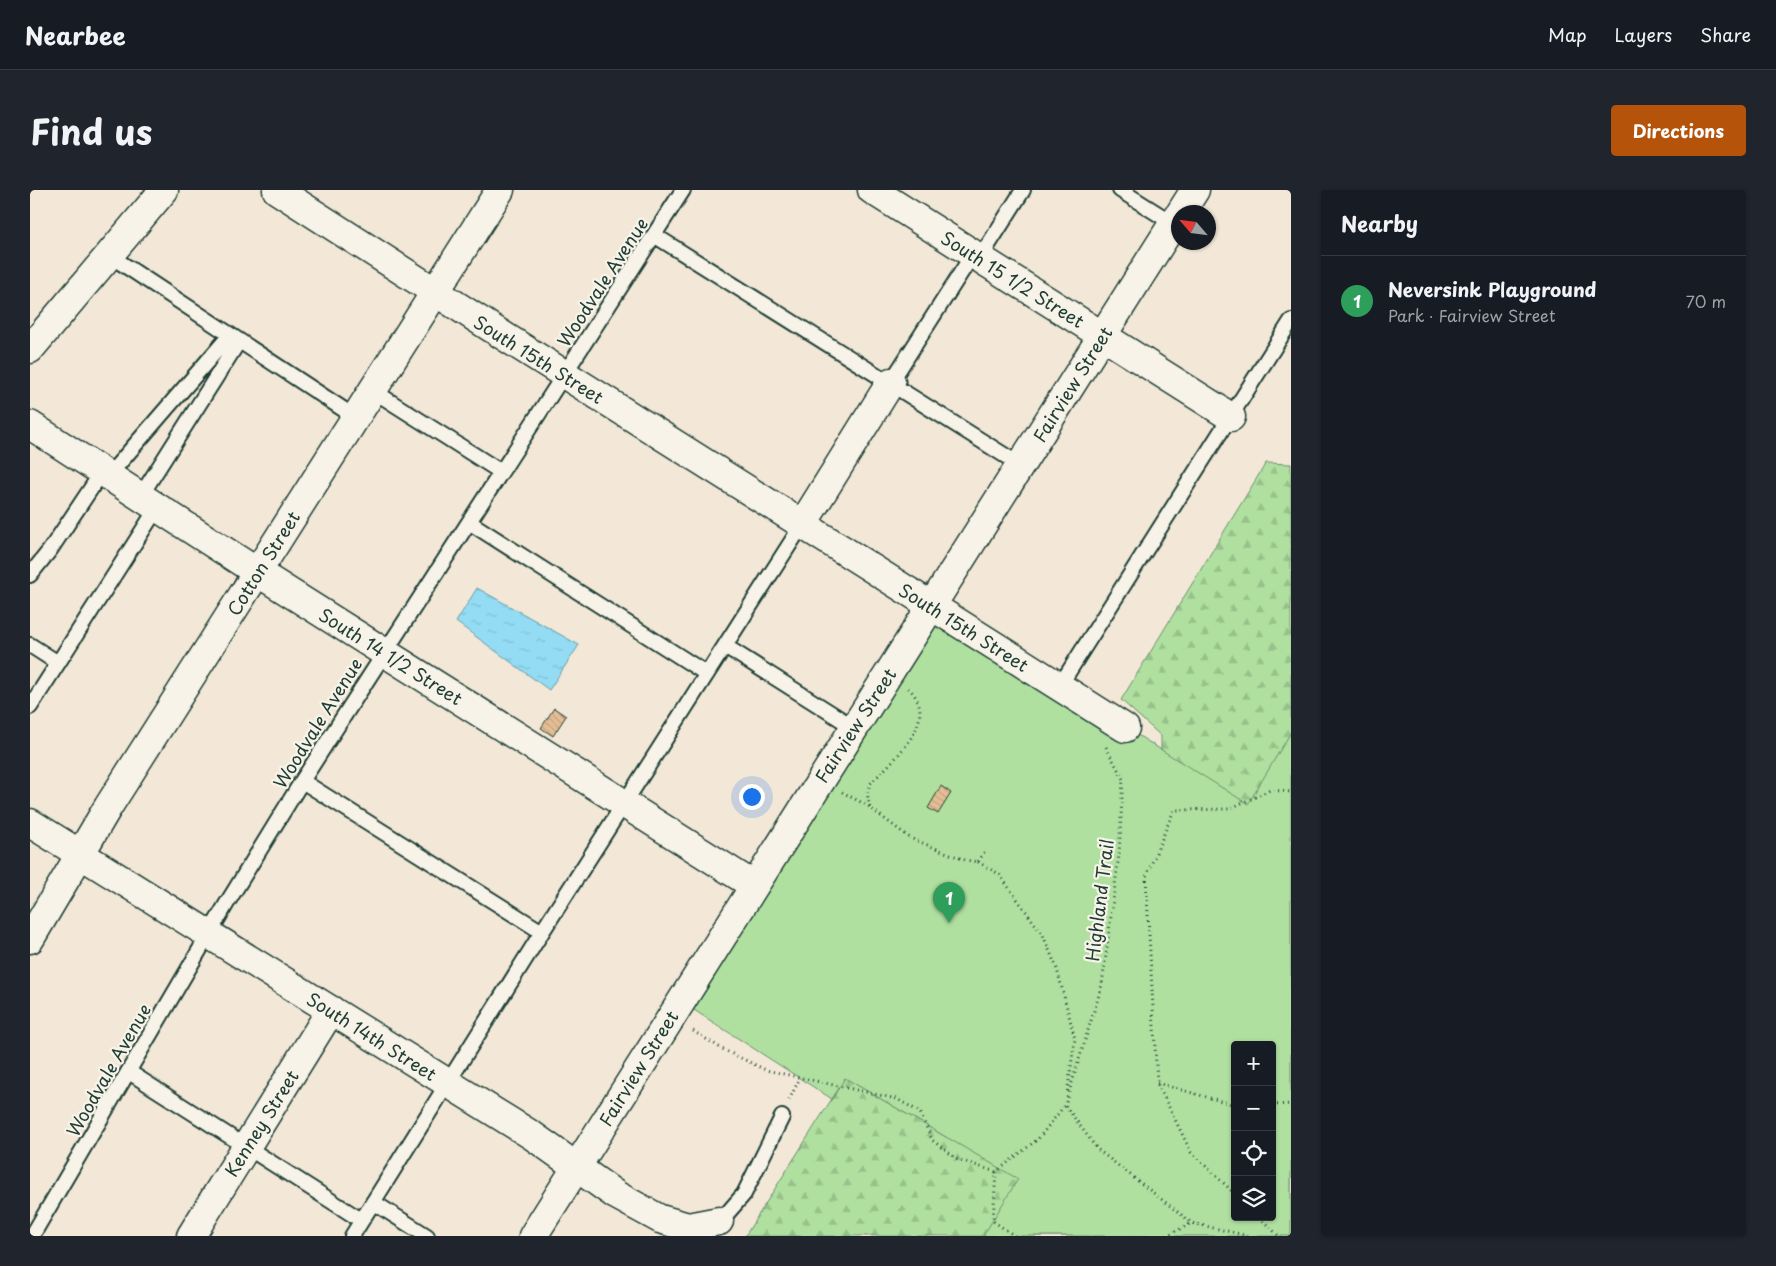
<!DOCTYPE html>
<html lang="en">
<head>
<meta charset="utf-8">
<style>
  body { margin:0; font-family:"Playpen Sans",sans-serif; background:#20242c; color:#f1f3f6 }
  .controls { position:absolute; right:15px; bottom:15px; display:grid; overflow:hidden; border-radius:5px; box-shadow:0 1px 4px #0004 }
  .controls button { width:45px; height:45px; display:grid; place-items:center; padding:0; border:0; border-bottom:1px solid #363941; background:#171b24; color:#f1f3f6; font:25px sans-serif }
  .compass { position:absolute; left:1141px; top:15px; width:45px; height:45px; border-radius:50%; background:#171b24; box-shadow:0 1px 4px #0004; rotate:298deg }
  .you { position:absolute; left:721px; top:606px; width:18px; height:18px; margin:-12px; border:4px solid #fff; border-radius:50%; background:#1a73e8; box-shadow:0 0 0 8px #1a73e833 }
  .badge { display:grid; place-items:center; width:32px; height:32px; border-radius:50%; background:#b45309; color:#fff; font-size:16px; font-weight:700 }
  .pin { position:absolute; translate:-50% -41px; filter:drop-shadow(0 1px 2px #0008) }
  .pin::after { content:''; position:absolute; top:26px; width:18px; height:15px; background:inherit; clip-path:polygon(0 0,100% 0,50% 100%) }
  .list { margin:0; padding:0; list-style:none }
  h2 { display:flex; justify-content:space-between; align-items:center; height:65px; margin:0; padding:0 20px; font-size:21px }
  h2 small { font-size:16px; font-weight:400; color:#9ea1a6 }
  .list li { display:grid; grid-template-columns:32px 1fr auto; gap:15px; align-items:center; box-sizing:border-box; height:90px; padding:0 20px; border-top:1px solid #363941 }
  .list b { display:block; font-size:19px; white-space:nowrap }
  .list p { margin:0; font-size:16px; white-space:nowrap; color:#9ea1a6 }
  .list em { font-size:16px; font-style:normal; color:#9ea1a6 }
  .icon { flex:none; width:28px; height:28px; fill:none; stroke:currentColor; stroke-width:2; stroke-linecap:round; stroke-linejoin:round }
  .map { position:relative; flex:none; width:1261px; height:1046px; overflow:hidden; border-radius:5px }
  header { display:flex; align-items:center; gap:30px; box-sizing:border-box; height:70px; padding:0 25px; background:#171b24; border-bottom:1px solid #363941 }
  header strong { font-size:24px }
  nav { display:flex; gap:28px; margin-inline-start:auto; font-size:18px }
  .intro { display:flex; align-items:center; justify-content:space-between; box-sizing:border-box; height:120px; padding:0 30px }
  h1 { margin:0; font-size:35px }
  .button { padding:12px 22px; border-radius:5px; background:#b45309; color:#fff; font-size:18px; font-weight:700 }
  main { display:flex; gap:30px; padding:0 30px }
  aside { flex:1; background:#171b24; border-radius:5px; box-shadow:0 1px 4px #0004 }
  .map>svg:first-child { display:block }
</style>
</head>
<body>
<header>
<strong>Nearbee</strong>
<nav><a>Map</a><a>Layers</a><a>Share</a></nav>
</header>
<div class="intro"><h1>Find us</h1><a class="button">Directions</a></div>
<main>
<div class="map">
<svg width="1261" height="1046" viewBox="0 0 1261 1046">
  <defs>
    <pattern id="forest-firs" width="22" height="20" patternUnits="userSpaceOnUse" patternTransform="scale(1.25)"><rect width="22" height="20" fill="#b0e0a0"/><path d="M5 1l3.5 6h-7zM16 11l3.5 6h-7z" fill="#97c18a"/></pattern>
    <pattern id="water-ripples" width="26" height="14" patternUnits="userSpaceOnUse" patternTransform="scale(1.25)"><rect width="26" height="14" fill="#93dcf4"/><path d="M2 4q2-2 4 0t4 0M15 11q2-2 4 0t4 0" fill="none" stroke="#7ebed2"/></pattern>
    <pattern id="building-back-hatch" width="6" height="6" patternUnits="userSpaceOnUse" patternTransform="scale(1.25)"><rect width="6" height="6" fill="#e4be95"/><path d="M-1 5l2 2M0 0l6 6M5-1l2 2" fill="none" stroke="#c3a481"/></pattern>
  </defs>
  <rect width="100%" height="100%" fill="#f3e8d7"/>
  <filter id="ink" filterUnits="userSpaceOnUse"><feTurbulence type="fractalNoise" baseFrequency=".02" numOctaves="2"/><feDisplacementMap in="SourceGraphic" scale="10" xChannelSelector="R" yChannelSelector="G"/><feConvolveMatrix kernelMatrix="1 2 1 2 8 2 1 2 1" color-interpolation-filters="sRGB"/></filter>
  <g filter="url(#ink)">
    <path fill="url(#forest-firs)" stroke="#688e6a" fill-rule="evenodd" d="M1236 273 1261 274V1046H715L815 888 916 947 1131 590V546L1091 510ZM1205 855H1242V1027H1205Z"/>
    <path fill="#b0e0a0" stroke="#688e6a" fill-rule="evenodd" d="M901 416 1218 614 1261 542V1046H953L988 989 815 888 802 909 650 811ZM1205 855H1242V1027H1205Z"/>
    <path fill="url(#water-ripples)" stroke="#659ca7" d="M447 398 549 455 519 500 426 432Z"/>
    <path fill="url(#building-back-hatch)" stroke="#1f3d34" d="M524 518 536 526 523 546 511 538Z
      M911 596 921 603 908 624 898 618Z"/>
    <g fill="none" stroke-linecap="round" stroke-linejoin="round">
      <g stroke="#1f3d34" stroke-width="18">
        <path id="lane" d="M1090 0 1144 34
          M624 45 990 275
          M79 65 325 227
          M950 68 993 0
          M861 192 943 64
          M342 200 471 282
          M110 307 209 151
          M439 332 677 484
          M0 385 20 360 72 282 86 277 200 145
          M0 455 28 473
          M695 456 823 537
          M1029 497 1261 131
          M0 517 127 318
          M272 591 512 742
          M99 882 331 1030
          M343 1012 397 1046
          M687 1035 714 1004 752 927
          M2 1046 197 713 272 591 653 0
          M322 1046 512 742 772 335"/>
      </g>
      <g stroke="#1f3d34" stroke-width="31">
        <path id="street" d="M247 0 477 148 1095 538
          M842 0 1201 227
          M1151 22 1165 0
          M0 159 134 0
          M0 235 227 382 723 695
          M772 335 861 192
          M0 633 503 946 586 1005 630 1029 658 1037 689 1031
          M161 1046 301 820
          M503 1046 1148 26"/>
      </g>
      <g stroke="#1f3d34" stroke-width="31">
        <path id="secondary" d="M0 749 78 617 470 0"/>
      </g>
      <path stroke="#1f3d34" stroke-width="3" stroke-dasharray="1 4" stroke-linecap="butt" d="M878 498C913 529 862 571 840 594L837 603 840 618 880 648 935 670 948 672 955 661
        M1076 557 1093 589 1089 665 1072 795 1035 915 1067 959 1162 1033 1219 1046
        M812 602 840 617
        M948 672 969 684 1013 745 1027 779 1045 849 1037 904
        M663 841 694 860 736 880 867 909 890 922 902 950 927 969 966 982
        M1127 893 1205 915
        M759 910 770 888
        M1242 915 1261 914
        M1205 1004 1161 962 1127 893 1116 687 1144 620 1199 619 1240 600 1261 602
        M1229 1027 1249 1046
        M985 1046 963 1031 966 982 1008 949 1035 915
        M1136 1046 1162 1033"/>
      <use href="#lane" stroke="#f7f3e8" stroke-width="14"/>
      <use href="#street" stroke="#f7f3e8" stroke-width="28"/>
      <use href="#secondary" stroke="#f7f3e8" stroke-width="28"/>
    </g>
  </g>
  <g text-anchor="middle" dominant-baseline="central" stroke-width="4.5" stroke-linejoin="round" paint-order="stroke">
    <g font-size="18" fill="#1f3d34" stroke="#f7f3e8">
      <text transform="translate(983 89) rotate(32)">South 15 1/2 Street</text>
      <text transform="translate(572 92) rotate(-57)">Woodvale Avenue</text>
      <text transform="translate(509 169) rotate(32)">South 15th Street</text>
      <text transform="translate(1042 194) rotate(-58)">Fairview Street</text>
      <text transform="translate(233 373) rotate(-58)">Cotton Street</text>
      <text transform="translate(934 437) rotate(32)">South 15th Street</text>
      <text transform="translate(361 466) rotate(32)">South 14 1/2 Street</text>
      <text transform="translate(287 533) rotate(-58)">Woodvale Avenue</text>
      <text transform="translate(825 535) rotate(-57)">Fairview Street</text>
      <text transform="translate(1069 710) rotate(-83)">Highland Trail</text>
      <text transform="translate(342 846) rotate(32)">South 14th Street</text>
      <text transform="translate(608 878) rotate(-58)">Fairview Street</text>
      <text transform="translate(78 880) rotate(-60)">Woodvale Avenue</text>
      <text transform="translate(231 933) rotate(-58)">Kenney Street</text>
    </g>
  </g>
</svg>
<div class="controls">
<button>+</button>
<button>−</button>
<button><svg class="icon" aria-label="locate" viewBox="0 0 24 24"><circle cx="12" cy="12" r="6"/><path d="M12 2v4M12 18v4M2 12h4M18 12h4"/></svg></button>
<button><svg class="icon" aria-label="layers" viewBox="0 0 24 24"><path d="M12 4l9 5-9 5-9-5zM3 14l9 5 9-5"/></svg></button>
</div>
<svg class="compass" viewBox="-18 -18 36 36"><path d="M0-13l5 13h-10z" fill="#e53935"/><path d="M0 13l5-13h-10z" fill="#9ea1a6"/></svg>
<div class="you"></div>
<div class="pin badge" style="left:919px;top:733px;background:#2e9e5b">1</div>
</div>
<aside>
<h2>Nearby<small></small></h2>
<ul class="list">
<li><span class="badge" style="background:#2e9e5b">1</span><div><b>Neversink Playground</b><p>Park · Fairview Street</p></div><em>70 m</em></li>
</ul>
</aside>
</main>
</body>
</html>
